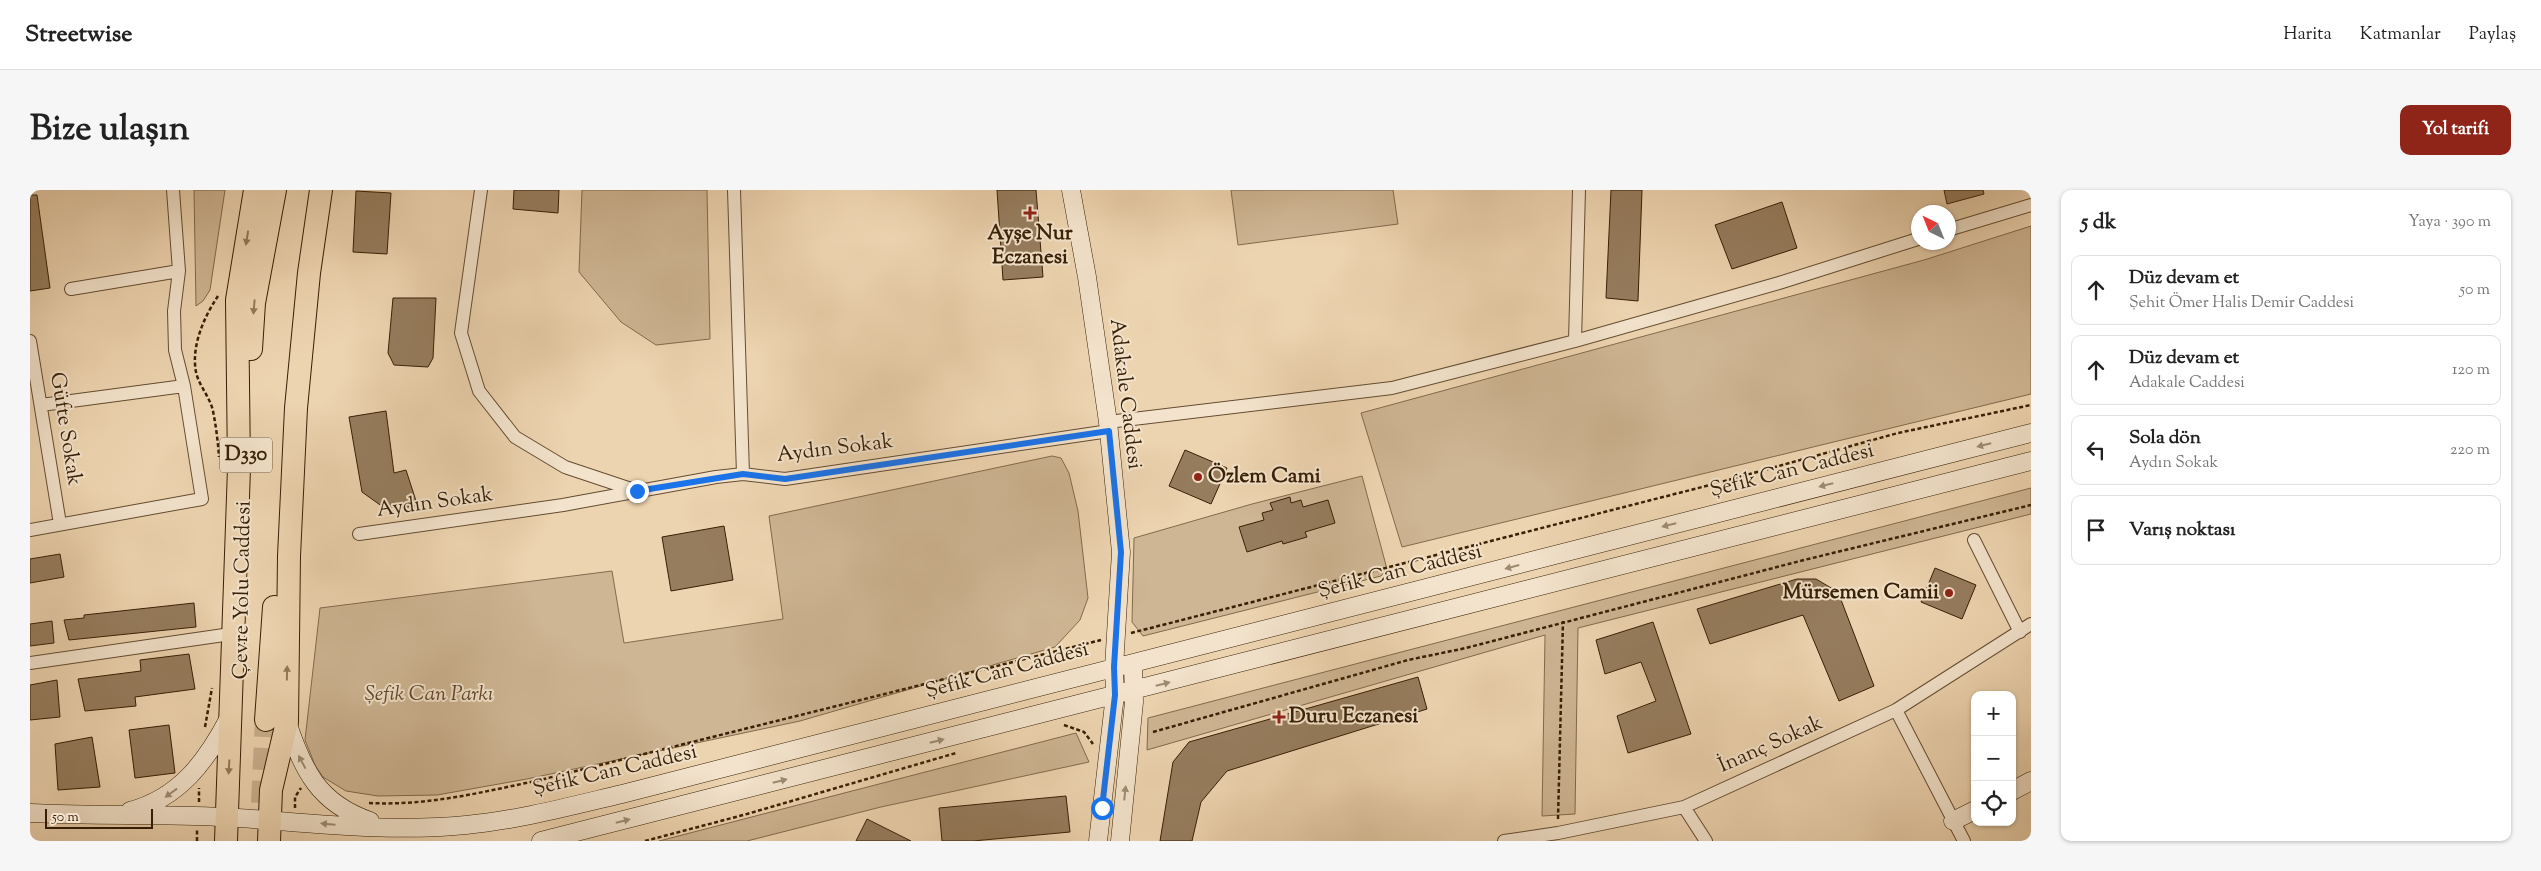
<!DOCTYPE html>
<html lang="tr">
<head>
<meta charset="utf-8">
<style>
  body { margin:0; font-family:"Sorts Mill Goudy",serif; background:#f6f6f6; color:#222 }
  .controls { position:absolute; right:15px; bottom:15px; display:grid; overflow:hidden; border-radius:10px; box-shadow:0 1px 4px #0004 }
  .controls button { width:45px; height:45px; display:grid; place-items:center; padding:0; border:0; border-bottom:1px solid #e0e0e0; background:#fff; color:#222; font:25px sans-serif }
  .compass { position:absolute; left:1881px; top:15px; width:45px; height:45px; border-radius:50%; background:#fff; box-shadow:0 1px 4px #0004; rotate:317deg }
  .scale { position:absolute; left:15px; bottom:12px; width:108px; box-sizing:border-box; padding-left:5px; border:2px solid #371f05; border-top:0; font-size:14px; line-height:18px; white-space:nowrap; color:#371f05; -webkit-text-stroke:4px #f3e3cc; paint-order:stroke }
  .stop { position:absolute; width:15px; height:15px; margin:-11px; border:4px solid #1a73e8; border-radius:50%; background:#fff }
  .stop.end { background:#1a73e8; border-color:#fff; box-shadow:0 1px 5px #0008 }
  .list { margin:0; padding:0; list-style:none }
  h2 { display:flex; justify-content:space-between; align-items:center; height:65px; margin:0; padding:0 20px; font-size:21px }
  h2 small { font-size:16px; font-weight:400; color:#767676 }
  .list li { display:grid; grid-template-columns:32px 1fr auto; gap:15px; align-items:center; box-sizing:border-box; height:70px; margin:0 10px 10px; padding:0 10px; border:1px solid #e0e0e0; border-radius:10px }
  .list b { display:block; font-size:19px; white-space:nowrap }
  .list p { margin:0; font-size:16px; white-space:nowrap; color:#767676 }
  .list em { font-size:16px; font-style:normal; color:#767676 }
  .icon { flex:none; width:28px; height:28px; fill:none; stroke:currentColor; stroke-width:2; stroke-linecap:round; stroke-linejoin:round }
  .map { position:relative; flex:none; width:2001px; height:651px; overflow:hidden; border-radius:10px }
  header { display:flex; align-items:center; gap:30px; box-sizing:border-box; height:70px; padding:0 25px; background:#fff; border-bottom:1px solid #e0e0e0 }
  header strong { font-size:24px }
  nav { display:flex; gap:28px; margin-inline-start:auto; font-size:18px }
  .intro { display:flex; align-items:center; justify-content:space-between; box-sizing:border-box; height:120px; padding:0 30px }
  h1 { margin:0; font-size:35px }
  .button { padding:12px 22px; border-radius:10px; background:#8f2418; color:#fff; font-size:18px; font-weight:700 }
  main { display:flex; gap:30px; padding:0 30px }
  aside { flex:1; background:#fff; border-radius:10px; box-shadow:0 1px 4px #0004 }
  .map>svg:first-child { display:block }
</style>
</head>
<body>
<header>
<strong>Streetwise</strong>
<nav><a>Harita</a><a>Katmanlar</a><a>Paylaş</a></nav>
</header>
<div class="intro"><h1>Bize ulaşın</h1><a class="button">Yol tarifi</a></div>
<main>
<div class="map">
<svg width="2001" height="651" viewBox="0 0 2001 651">
  <rect width="100%" height="100%" fill="#edd4b0"/>
  <filter id="stains"><feTurbulence type="fractalNoise" baseFrequency=".004" numOctaves="4"/><feColorMatrix values="0 0 0 0 .2 0 0 0 0 .09 0 0 0 0 .02 0 0 0 .5 -.17"/></filter>
  <radialGradient id="worn" r=".72"><stop offset=".6" stop-color="#630" stop-opacity="0"/><stop offset="1" stop-color="#630" stop-opacity=".3"/></radialGradient>
  <path fill="#ceb593" stroke="#826a4c" d="M164 0H195L180 100 173 111 166 116Z
    M552 0H677L680 149 626 155 591 132 549 82Z
    M1201 0H1363L1368 34 1208 55Z
    M2001 36V204L1372 357 1331 223 1894 70Z
    M1022 266 1031 268 1039 283 1048 321 1058 408 1050 430 1025 457 770 531 497 589 407 605 348 606 316 601 293 587 285 575 275 550 290 418 582 381 594 453 753 429 739 326Z
    M1332 286 1357 379 1351 386 1113 446 1102 432 1104 348 1222 314Z
    M2001 298V324L1548 438 1545 624 1512 626 1515 445 1117 560 1118 528Z
    M1046 543 1059 572 851 617 717 651H629Z"/>
  <path fill="#967d5e" stroke="#371f05" d="M484 0H529L528 23 483 19Z
    M967 0H1006L1013 87 973 90Z
    M1581 0H1612L1608 111 1576 108Z
    M1914 0H1953L1954 4 1917 14Z
    M326 1 361 3 357 64 323 62Z
    M0 5H7L20 98 0 101Z
    M1752 12 1767 58 1702 79 1685 35Z
    M363 108H406L403 168 398 177 364 175 358 163Z
    M356 221 364 283 376 280 388 317H353L332 302 319 227Z
    M1155 260 1197 278 1181 314 1139 296Z
    M1260 307 1261 313 1271 310 1273 317 1298 310 1305 333 1275 342 1277 347 1253 354 1252 351 1217 362 1209 337 1234 330 1232 323 1243 320 1240 313Z
    M694 336 703 390 641 401 632 347Z
    M30 364 34 387 0 393V369Z
    M1905 378 1946 395 1932 429 1891 412Z
    M1767 389H1786L1808 402 1844 496 1809 511 1773 425 1680 454 1667 419Z
    M164 413 166 437 39 450 34 430 54 428V425Z
    M22 431 24 453 0 456V434Z
    M1623 432 1661 544 1598 563 1587 526 1626 511 1611 472 1575 484 1566 450Z
    M159 464 165 499 105 507 106 516 55 521 48 489 111 481 110 470Z
    M1388 487 1397 519 1197 581 1171 612 1162 651H1130L1143 572 1159 552Z
    M27 490 30 527 0 530V495Z
    M139 535 145 583 105 588 99 540Z
    M62 547 70 597 28 600 25 554Z
    M1036 606 1040 642 943 651H912L909 618Z
    M837 629 881 651H826Z"/>
  <g fill="none" stroke-linecap="round" stroke-linejoin="round">
    <path stroke="#c9b08e" stroke-width="22" stroke-dasharray="22 11" stroke-linecap="butt" d="M232 613 236 530"/>
    <g stroke="#644c30" stroke-width="14">
      <path id="street" d="M143 0 149 81 144 121 145 160 154 196
        M451 0 431 143 449 201 485 247 535 277 604 300
        M704 0 713 284
        M1918 40 2001 15
        M41 99 149 81
        M0 151 30 334
        M1545 151 1549 0
        M1078 232 1362 198 1545 151 1749 93 1888 49
        M0 340 172 309 154 196 11 215
        M329 344 533 315 686 287 713 284 755 289 1079 241
        M1944 350 1990 442
        M0 473 194 445
        M1866 520 1934 651
        M1654 617 1676 651
        M1474 651 1528 643 1654 617 1866 520 2001 434"/>
    </g>
    <g stroke="#371f05" stroke-width="19">
      <path id="secondary" d="M1041 0 1057 87 1078 232 1091 362 1084 477 1085 505 1068 651
        M257 532C273 580 288 613 340 631
        M1982 601 2001 591
        M100 621C149 608 176 572 199 528
        M0 623C65 626 129 624 194 627 274 632 355 643 436 635 489 630 541 616 592 604L2001 243
        M1923 631 1945 620
        M511 651 2001 271
        M1090 651 1104 512 1103 473"/>
    </g>
    <g stroke="#371f05" stroke-width="24">
      <path id="highway" d="M221 159 224 113 245 0
        M236 530 244 417
        M196 651 209 278 207 110 225 0
        M239 651 241 600 257 532 259 366 266 218 279 83 291 0"/>
    </g>
    <path stroke="#371f05" stroke-width="2.5" stroke-dasharray="4 2.5" stroke-linecap="butt" d="M188 106C174 127 161 156 166 182 169 196 180 207 183 221 186 236 188 252 189 267
      M1101 443 1680 295 1868 243 2001 215
      M1034 535 1054 542 1063 554
      M175 537 182 498
      M1123 542 1378 470 1436 458 1774 370 2001 315
      M169 612V598
      M339 613C398 616 453 602 510 590L1071 450
      M265 618V607L271 598
      M1528 629 1533 431
      M167 651V640
      M615 651 717 624 926 563"/>
    <use href="#street" stroke="#f3e3cc" stroke-width="12"/>
    <use href="#secondary" stroke="#f3e3cc" stroke-width="18"/>
    <use href="#highway" stroke="#edd4b0" stroke-width="22"/>
  </g>
  <defs><path id="oneway-solid" d="M-6-.8H1V-3.2L6.5 0L1 3.2V.8H-6Z" transform="scale(1.25)"/></defs>
  <g fill="#927a5a">
    <use href="#oneway-solid" transform="translate(217 48) rotate(99)"/>
    <use href="#oneway-solid" transform="translate(224 117) rotate(95)"/>
    <use href="#oneway-solid" transform="translate(257 483) rotate(-89)"/>
    <use href="#oneway-solid" transform="translate(199 577) rotate(93)"/>
  </g>
  <g fill="#9e8b72">
    <use href="#oneway-solid" transform="translate(1954 255) rotate(166)"/>
    <use href="#oneway-solid" transform="translate(1796 295) rotate(166)"/>
    <use href="#oneway-solid" transform="translate(1639 335) rotate(166)"/>
    <use href="#oneway-solid" transform="translate(1482 377) rotate(165)"/>
    <use href="#oneway-solid" transform="translate(1133 494) rotate(-14)"/>
    <use href="#oneway-solid" transform="translate(907 551) rotate(-14)"/>
    <use href="#oneway-solid" transform="translate(272 572) rotate(-118)"/>
    <use href="#oneway-solid" transform="translate(750 591) rotate(-14)"/>
    <use href="#oneway-solid" transform="translate(141 603) rotate(144)"/>
    <use href="#oneway-solid" transform="translate(1095 603) rotate(-84)"/>
    <use href="#oneway-solid" transform="translate(593 631) rotate(-14)"/>
    <use href="#oneway-solid" transform="translate(298 634) rotate(-175)"/>
  </g>
  <g fill="none" stroke-linecap="round" stroke-linejoin="round">
    <path stroke="#1a73e8" stroke-width="6" d="M607 301 713 284 755 289 1079 241 1091 362 1084 477 1085 505 1072 618"/>
  </g>
  <g fill="#8f2418" stroke="#f3e3cc" stroke-width="2">
    <path d="M997.5 15.5h5v5h5v5h-5v5h-5v-5h-5v-5h5z"/>
    <circle cx="1168" cy="287" r="5"/>
    <circle cx="1919" cy="403" r="5"/>
    <path d="M1246.5 519.5h5v5h5v5h-5v5h-5v-5h-5v-5h5z"/>
  </g>
  <g text-anchor="middle" dominant-baseline="central" stroke-width="4" stroke-linejoin="round" paint-order="stroke">
    <rect fill="#f3e3cc" stroke="#6f5a41" stroke-width="1" x="190" y="247.5" width="52" height="35" rx="4"/>
    <g font-size="20" font-weight="bold" fill="#371f05">
      <text x="216" y="265">D330</text>
    </g>
    <g font-size="21" font-weight="bold" fill="#371f05" stroke="#f3e3cc" text-anchor="start">
      <text x="1000" y="44" text-anchor="middle">Ayşe Nur<tspan x="1000" dy="24">Eczanesi</tspan></text>
      <text x="1178" y="287">Özlem Cami</text>
      <text x="1909" y="403" text-anchor="end">Mürsemen Camii</text>
      <text x="1259" y="527">Duru Eczanesi</text>
    </g>
    <g font-size="21" fill="#371f05" stroke="#f3e3cc">
      <text transform="translate(1095 204) rotate(83)">Adakale Caddesi</text>
      <text transform="translate(35 239) rotate(81)">Güfte Sokak</text>
      <text transform="translate(805 259) rotate(-7)">Aydın Sokak</text>
      <text transform="translate(1762 281) rotate(-14)">Şefik Can Caddesi</text>
      <text transform="translate(405 313) rotate(-8)">Aydın Sokak</text>
      <text transform="translate(1370 382) rotate(-14)">Şefik Can Caddesi</text>
      <text transform="translate(213 400) rotate(-89)">Çevre Yolu Caddesi</text>
      <text transform="translate(977 481) rotate(-15)">Şefik Can Caddesi</text>
      <text transform="translate(1741 555) rotate(-24)">İnanç Sokak</text>
      <text transform="translate(585 581) rotate(-13)">Şefik Can Caddesi</text>
    </g>
    <g font-size="21" font-style="italic" fill="#5d4428" stroke="#f3e3cc">
      <text x="399" y="505">Şefik Can Parkı</text>
    </g>
  </g>
  <rect width="100%" height="100%" filter="url(#stains)"/>
  <rect width="100%" height="100%" fill="url(#worn)"/>
</svg>
<div class="controls">
<button>+</button>
<button>−</button>
<button><svg class="icon" aria-label="locate" viewBox="0 0 24 24"><circle cx="12" cy="12" r="6"/><path d="M12 2v4M12 18v4M2 12h4M18 12h4"/></svg></button>
</div>
<svg class="compass" viewBox="-18 -18 36 36"><path d="M0-13l5 13h-10z" fill="#e53935"/><path d="M0 13l5-13h-10z" fill="#767676"/></svg>
<div class="scale">50 m</div>
<div class="stop" style="left:1072px;top:618px"></div>
<div class="stop end" style="left:607px;top:301px"></div>
</div>
<aside>
<h2>5 dk<small>Yaya · 390 m</small></h2>
<ul class="list">
<li><svg class="icon" aria-label="ahead" viewBox="0 0 24 24"><path d="M12 20V5M6 11l6-6 6 6"/></svg><div><b>Düz devam et</b><p>Şehit Ömer Halis Demir Caddesi</p></div><em>50 m</em></li>
<li><svg class="icon" aria-label="ahead" viewBox="0 0 24 24"><path d="M12 20V5M6 11l6-6 6 6"/></svg><div><b>Düz devam et</b><p>Adakale Caddesi</p></div><em>120 m</em></li>
<li><svg class="icon" aria-label="left" viewBox="0 0 24 24"><path d="M17 20v-9H6M10 6l-5 5 5 5"/></svg><div><b>Sola dön</b><p>Aydın Sokak</p></div><em>220 m</em></li>
<li><svg class="icon" aria-label="arrive" viewBox="0 0 24 24"><path d="M6 21V4h12l-3 4 3 4H6"/></svg><div><b>Varış noktası</b></div></li>
</ul>
</aside>
</main>
</body>
</html>
